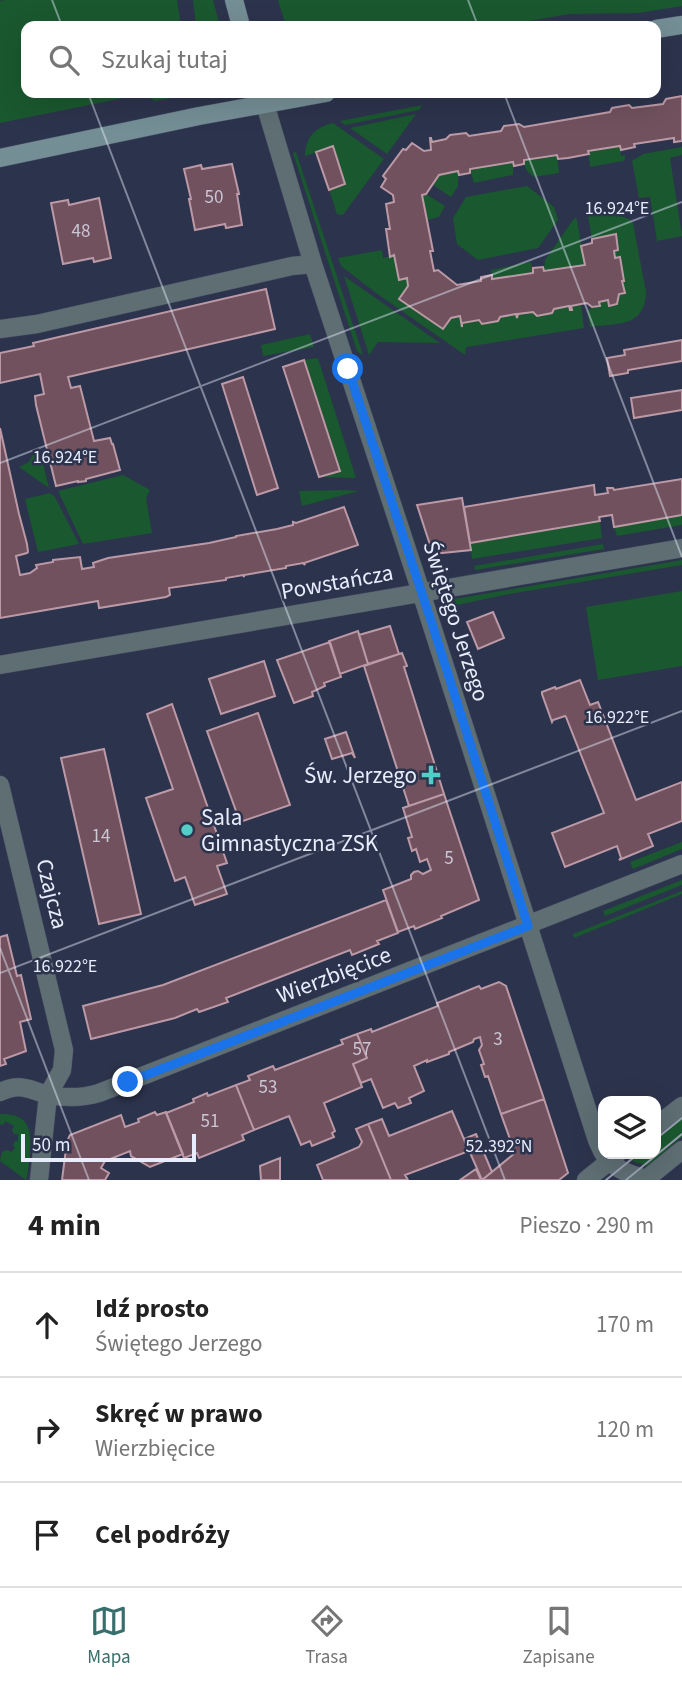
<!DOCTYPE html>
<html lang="pl">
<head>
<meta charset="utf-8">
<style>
  body { margin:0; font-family:"Source Sans 3",sans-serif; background:#f2f2f2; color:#222 }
  .controls { position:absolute; right:21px; bottom:21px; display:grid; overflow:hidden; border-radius:14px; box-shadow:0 7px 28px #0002 }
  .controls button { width:63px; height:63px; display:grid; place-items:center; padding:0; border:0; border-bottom:2px solid #e0e0e0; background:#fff; color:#222; font:35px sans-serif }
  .scale { position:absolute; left:21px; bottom:18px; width:175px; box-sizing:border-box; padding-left:7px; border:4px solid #e8edfe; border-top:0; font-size:19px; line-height:24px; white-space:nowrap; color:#e8edfe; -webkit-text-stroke:5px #2c334c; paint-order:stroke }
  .stop { position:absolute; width:21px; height:21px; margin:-16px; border:5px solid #1a73e8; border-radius:50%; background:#fff }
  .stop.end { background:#1a73e8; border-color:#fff; box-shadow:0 2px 7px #0008 }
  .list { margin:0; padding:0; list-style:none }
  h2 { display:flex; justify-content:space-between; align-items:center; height:91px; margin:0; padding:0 28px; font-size:30px }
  h2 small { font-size:23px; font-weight:400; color:#767676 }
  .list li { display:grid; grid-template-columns:46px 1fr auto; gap:21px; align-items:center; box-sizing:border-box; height:105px; padding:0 28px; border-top:2px solid #e0e0e0 }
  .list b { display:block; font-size:26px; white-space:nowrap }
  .list p { margin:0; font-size:23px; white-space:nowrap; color:#767676 }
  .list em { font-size:23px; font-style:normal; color:#767676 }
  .icon { flex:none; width:38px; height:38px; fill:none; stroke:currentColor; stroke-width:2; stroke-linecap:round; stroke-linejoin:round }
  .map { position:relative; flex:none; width:682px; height:1180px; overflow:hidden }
  .search { position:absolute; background:#fff; box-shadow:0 7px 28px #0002; left:21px; right:21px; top:21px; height:77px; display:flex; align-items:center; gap:18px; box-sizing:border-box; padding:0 24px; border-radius:14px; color:#767676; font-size:26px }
  .sheet { height:406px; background:#fff }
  nav { display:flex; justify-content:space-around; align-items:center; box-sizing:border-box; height:98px; border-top:2px solid #e0e0e0; background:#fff; font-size:19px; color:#767676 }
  nav a { display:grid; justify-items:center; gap:4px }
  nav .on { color:#386f6c }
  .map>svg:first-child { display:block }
</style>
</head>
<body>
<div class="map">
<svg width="682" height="1180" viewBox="0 0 682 1180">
  <rect width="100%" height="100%" fill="#2c334c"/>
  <path fill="#1a582f" d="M4 0H177L181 26H26V93H189V95L155 101 143 94 0 123V1Z
    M193 0H213L220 26H196Z
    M278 0H682V6L639 13 569 14 503 26H286Z
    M422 105 419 110 345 125 340 121Z
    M416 114 387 154 350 128Z
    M333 123 384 159 343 215 337 214 329 190 345 184 333 147 305 156C305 137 316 127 333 123Z
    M620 146 621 156 625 155V159L623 161 590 167 588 151Z
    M682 147V155L670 158 682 236 657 241 650 197 639 198 632 161 643 154Z
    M296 152 363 355 357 351 293 153Z
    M557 155 559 173 534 177C528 173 524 168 524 160Z
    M513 162V175L474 183 470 169Z
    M458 171V186L451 197 433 185 439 175Z
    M527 186 554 207 558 220 538 248 478 260 457 244 453 218 466 197Z
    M426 194 445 206 439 217 427 220 422 195Z
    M615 214 629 219 633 223 646 292C645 328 617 323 590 327L587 311 592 307 599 306V302L624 293 622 281 624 280 620 257 615 258 614 251 618 250 616 234 592 239 588 216Z
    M575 217 577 220 585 265 544 271 545 260Z
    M382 250 383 258 394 255 399 279 407 278 408 286 399 299 443 329 451 318 460 316 462 327V323L479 320 482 324 498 321 500 317 516 314 517 318 518 314 533 312 537 316 552 313 554 309 569 306 571 310V306L581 304 584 328 466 347 465 355 376 293 341 266 338 258Z
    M531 262 533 273 492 279 491 270Z
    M344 276 440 343 378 342 369 355Z
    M310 334 314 347 263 356 261 345Z
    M318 358 356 478 319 477 340 470 304 360Z
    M35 451H40L49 488 19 467 29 462Z
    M123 475 150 490 146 498 152 533 83 544 58 491Z
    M346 490 359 491 302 506 299 491Z
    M50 493 55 497 79 544 38 552 25 499Z
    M682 515V525L617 536 614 527Z
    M600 521 602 538 472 559 470 543Z
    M603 544 604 549 475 570 474 566Z
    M682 560V565L504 595 457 605 454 599Z
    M682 591V666L598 680 586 607Z
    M682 842V849L633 869 630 862Z
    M682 880V885L605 916 603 911Z
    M682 891V894L574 938 573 934Z
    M0 1114C27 1114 32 1126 30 1151 29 1161 29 1170 26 1180L0 1161 2 1152 7 1150 11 1152 15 1148 13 1145 15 1141H18V1134H14L12 1130 14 1126 5 1121 3 1125 0 1124Z
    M682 1115V1137L664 1152 666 1156 652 1167 634 1162 628 1155V1154H656V1137Z"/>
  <path fill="#70515d" stroke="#bc99a6" stroke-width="2" d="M682 96V141L674 142V138L634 144 635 147 621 150 620 146 588 151 589 154 568 158 558 159 557 155 524 160V164L514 166 513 162 470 169V173L459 175 458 171 439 175 426 194 422 195 433 251H430L434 271 438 270 457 285 481 281V277L492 275V279L533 273V268L543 267 544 271 585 265 581 246 592 243V239L616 234 618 250 614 251 615 258 620 257 624 281H622L625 293 619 294 617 304 609 306 608 300 599 302 600 306 592 307 587 303 581 304 571 306 572 310H570L569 306 554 309 552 313 537 316 533 312 518 314 517 318 516 314 500 317 498 321 482 324 479 320 462 323V327L460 316 451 318 443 329 399 299 408 286 407 278 399 280 394 255 390 257 386 229H390L386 204 394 202 393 195 381 187 386 179 383 176 403 149 406 150 412 143 424 151 431 150 430 138H431L432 142 446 139 450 135 466 133 469 136 501 131 504 126 519 124 524 127 610 112 612 108 629 105 632 108 663 104 666 99Z
    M333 146 345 184 329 190 316 152Z
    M232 164 239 194H237L242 225 226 228 225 224 195 230 189 199H191L184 169 201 165 202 169Z
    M99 198 111 258 94 262 93 258 63 264 51 203 68 200 69 205Z
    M266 289 275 329 68 377 71 388 80 386 94 441 110 438 112 444H113L120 470 86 479V481L78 482V481L56 486 36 405 35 396 44 394 40 374 0 383V353L34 346 33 343Z
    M682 340V361L628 370V373L610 376 607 358 625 355 624 350Z
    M304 360 340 471 319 477 283 367Z
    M243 377 278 488 257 495 222 384Z
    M682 390V410L634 418 631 398Z
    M0 428 19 514 27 544 28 552 27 553 16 556 20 575 30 573 37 568 36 565 53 562V560L80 557 82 569 94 567 93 563 108 558 209 543 236 537V536L277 529 293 525V522L296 523 344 507 358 545 304 563 305 565 303 563 286 566V568L244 575V577L243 575 226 578V580L169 588 170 595 166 597 99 608 98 601 0 618Z
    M682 479V515L614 527 612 515 599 517 600 521 470 543 464 507 594 485 595 495 608 493 607 488H613L614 490Z
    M462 498 471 550 433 554 417 505Z
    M493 612 504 638 478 649 467 622Z
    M390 626 399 654 368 664 359 635Z
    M358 631 368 664 340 674 329 641Z
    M330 642 341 677 324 683 325 686 312 692 313 696 294 703 277 660Z
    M402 653 407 666 404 667 444 794 409 806 364 666Z
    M264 661 275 696 221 714 209 679Z
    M580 680 590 705 598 702 636 800 682 782V821L648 834 653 846 619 860 621 858 617 846 565 867 552 833 604 813 566 717 565 716 553 720 552 722 542 694V692L555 687 556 689Z
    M172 704 227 863 217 866 227 894 195 905 185 877 175 881 146 798 173 789 147 714Z
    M258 713 290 805 240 822 207 731Z
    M346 732 355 758 352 753 332 759 325 739Z
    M104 749 141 914 99 924 61 758Z
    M444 794 479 900 441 916 442 918 415 929 414 926 398 932 383 890 411 879V875L414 872 418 871 423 874 431 870 427 859 420 862 416 849 412 851 408 838 412 837 403 808Z
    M386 900 398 933 377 941 379 944 352 955 350 950 226 998 228 1002 199 1012 197 1009 175 1018 91 1039 83 1006 163 985Z
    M7 935 17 976 21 975 31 1019 20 1022 26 1051 4 1059 6 1064 0 1066V937Z
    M499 982 506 986 544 1099 501 1114 488 1076 485 1077 481 1065 484 1064 479 1050 482 1045 480 1037 474 1039 473 1042 449 1052V1054L427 1062V1060L414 1066 424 1091 409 1098 411 1103 398 1108 395 1103 383 1108 371 1079 361 1083 353 1064 367 1058 357 1034 371 1029 372 1032 438 1006 437 1003 479 986 481 989Z
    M357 1034 367 1058 353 1064 362 1087 324 1103 335 1131 332 1133 334 1137 312 1146 310 1141 301 1145 289 1116 254 1130 236 1085 250 1080 248 1076 273 1066 275 1070 343 1044 341 1040Z
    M236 1085 254 1130 242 1135 244 1140 199 1158 197 1153 184 1158 166 1113 194 1102 193 1099 207 1093 208 1096Z
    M544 1099 568 1173 559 1180H482L515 1153 501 1114Z
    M452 1111 469 1151 405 1175 408 1180H391L368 1124 382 1119 389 1136Z
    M155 1112 157 1115 166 1112 183 1154 150 1167 131 1156 130 1151 105 1161 101 1168 109 1173 105 1180H62L67 1141 70 1135 121 1115 125 1127 139 1122 138 1119Z
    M368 1124 391 1180H323L317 1165 359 1147 362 1142 356 1129Z
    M476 1134 492 1172 482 1180 464 1139Z
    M280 1158V1180H261L260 1166Z
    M476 1169 481 1180H460Z"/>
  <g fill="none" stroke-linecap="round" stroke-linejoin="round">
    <g stroke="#4a5168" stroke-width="19">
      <path id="street" d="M265 104 313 264 421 592 597 1140 603 1153
        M0 329 37 324 292 266 313 264
        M0 665 682 548
        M0 785 64 1050 62 1070 48 1095 39 1180
        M0 1092C21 1082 29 1090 49 1095 66 1098 83 1098 99 1093L682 864
        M656 1126 682 1106
        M604 1154C613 1169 629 1174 646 1179
        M586 1180 616 1156
        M645 1180 682 1150"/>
    </g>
    <g stroke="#4a5168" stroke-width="19">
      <path id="secondary" d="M234 0 241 26
        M656 29 682 25
        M0 158 199 116 326 93"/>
    </g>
    <use href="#street" stroke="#5e6e73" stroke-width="18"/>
    <use href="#secondary" stroke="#748e95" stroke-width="18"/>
    <path stroke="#9aa0b4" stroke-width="2" d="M656 1139 682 1118
      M606 1180 638 1154
      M626 1180 682 1134"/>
  </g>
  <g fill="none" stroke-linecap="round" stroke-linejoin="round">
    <path stroke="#1a73e8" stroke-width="9" d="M128 1082 528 926 433 627 348 369"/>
  </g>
  <path fill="none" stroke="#e8edfe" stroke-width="2" stroke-opacity="0.45" d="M52 0 62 26M468 0 478 26M88 93 505 1180M504 93 682 557M0 463 682 202M0 948 89 1180M0 973 682 711"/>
  <g fill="#54cdc6" stroke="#2c334c" stroke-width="2.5">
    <path d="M427.5 764.5h7v7h7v7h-7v7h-7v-7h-7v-7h7z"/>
    <circle cx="187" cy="830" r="7"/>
  </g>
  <g text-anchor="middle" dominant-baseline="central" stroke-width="5" stroke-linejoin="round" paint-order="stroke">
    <g font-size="19" fill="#cac6d6">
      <text x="214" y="197">50</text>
      <text x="81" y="231">48</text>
      <text x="101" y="836">14</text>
      <text x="449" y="858">5</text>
      <text x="498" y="1039">3</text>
      <text x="362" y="1049">57</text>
      <text x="268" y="1087">53</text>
      <text x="210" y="1121">51</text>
    </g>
    <g font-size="23" fill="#e8edfe" stroke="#2c334c">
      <text transform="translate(337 582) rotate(-10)">Powstańcza</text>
      <text transform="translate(456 621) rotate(72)">Świętego Jerzego</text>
      <text transform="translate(52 894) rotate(76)">Czajcza</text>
      <text transform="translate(334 975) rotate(-21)">Wierzbięcice</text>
    </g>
    <g font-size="23" fill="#e8edfe" stroke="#2c334c" text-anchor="end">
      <text x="417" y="775">Św. Jerzego</text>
      <text x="201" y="817" text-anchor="start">Sala<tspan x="201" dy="26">Gimnastyczna ZSK</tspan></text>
    </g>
  </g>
  <g font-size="18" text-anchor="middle" fill="#e8edfe" stroke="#2c334c" stroke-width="5" stroke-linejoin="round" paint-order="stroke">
    <text x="617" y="214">16.924°E</text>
    <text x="65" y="463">16.924°E</text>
    <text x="617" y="723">16.922°E</text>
    <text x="65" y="972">16.922°E</text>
    <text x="499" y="1152">52.392°N</text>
  </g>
</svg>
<div class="controls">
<button><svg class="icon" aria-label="layers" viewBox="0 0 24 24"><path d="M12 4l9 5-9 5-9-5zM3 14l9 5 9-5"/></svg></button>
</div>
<div class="scale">50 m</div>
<div class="stop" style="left:348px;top:369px"></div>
<div class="stop end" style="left:128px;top:1082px"></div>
<div class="search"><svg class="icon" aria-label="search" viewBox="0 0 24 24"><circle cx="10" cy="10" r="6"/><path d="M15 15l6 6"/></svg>Szukaj tutaj</div>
</div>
<section class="sheet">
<h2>4 min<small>Pieszo · 290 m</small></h2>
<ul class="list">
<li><svg class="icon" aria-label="ahead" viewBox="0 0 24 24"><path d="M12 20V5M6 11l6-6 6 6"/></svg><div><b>Idź prosto</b><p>Świętego Jerzego</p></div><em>170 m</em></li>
<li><svg class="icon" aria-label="right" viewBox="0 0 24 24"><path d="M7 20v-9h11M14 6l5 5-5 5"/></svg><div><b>Skręć w prawo</b><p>Wierzbięcice</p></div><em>120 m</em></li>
<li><svg class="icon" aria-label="arrive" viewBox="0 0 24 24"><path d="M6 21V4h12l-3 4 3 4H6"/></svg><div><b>Cel podróży</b></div></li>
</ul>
</section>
<nav>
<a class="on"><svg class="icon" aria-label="map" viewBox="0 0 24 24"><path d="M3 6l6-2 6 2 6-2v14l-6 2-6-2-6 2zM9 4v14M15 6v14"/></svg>Mapa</a>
<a><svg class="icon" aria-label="directions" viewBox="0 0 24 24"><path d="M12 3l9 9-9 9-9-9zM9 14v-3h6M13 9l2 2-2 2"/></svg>Trasa</a>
<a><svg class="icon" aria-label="saved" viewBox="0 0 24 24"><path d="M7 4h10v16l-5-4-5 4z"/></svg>Zapisane</a>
</nav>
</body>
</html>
